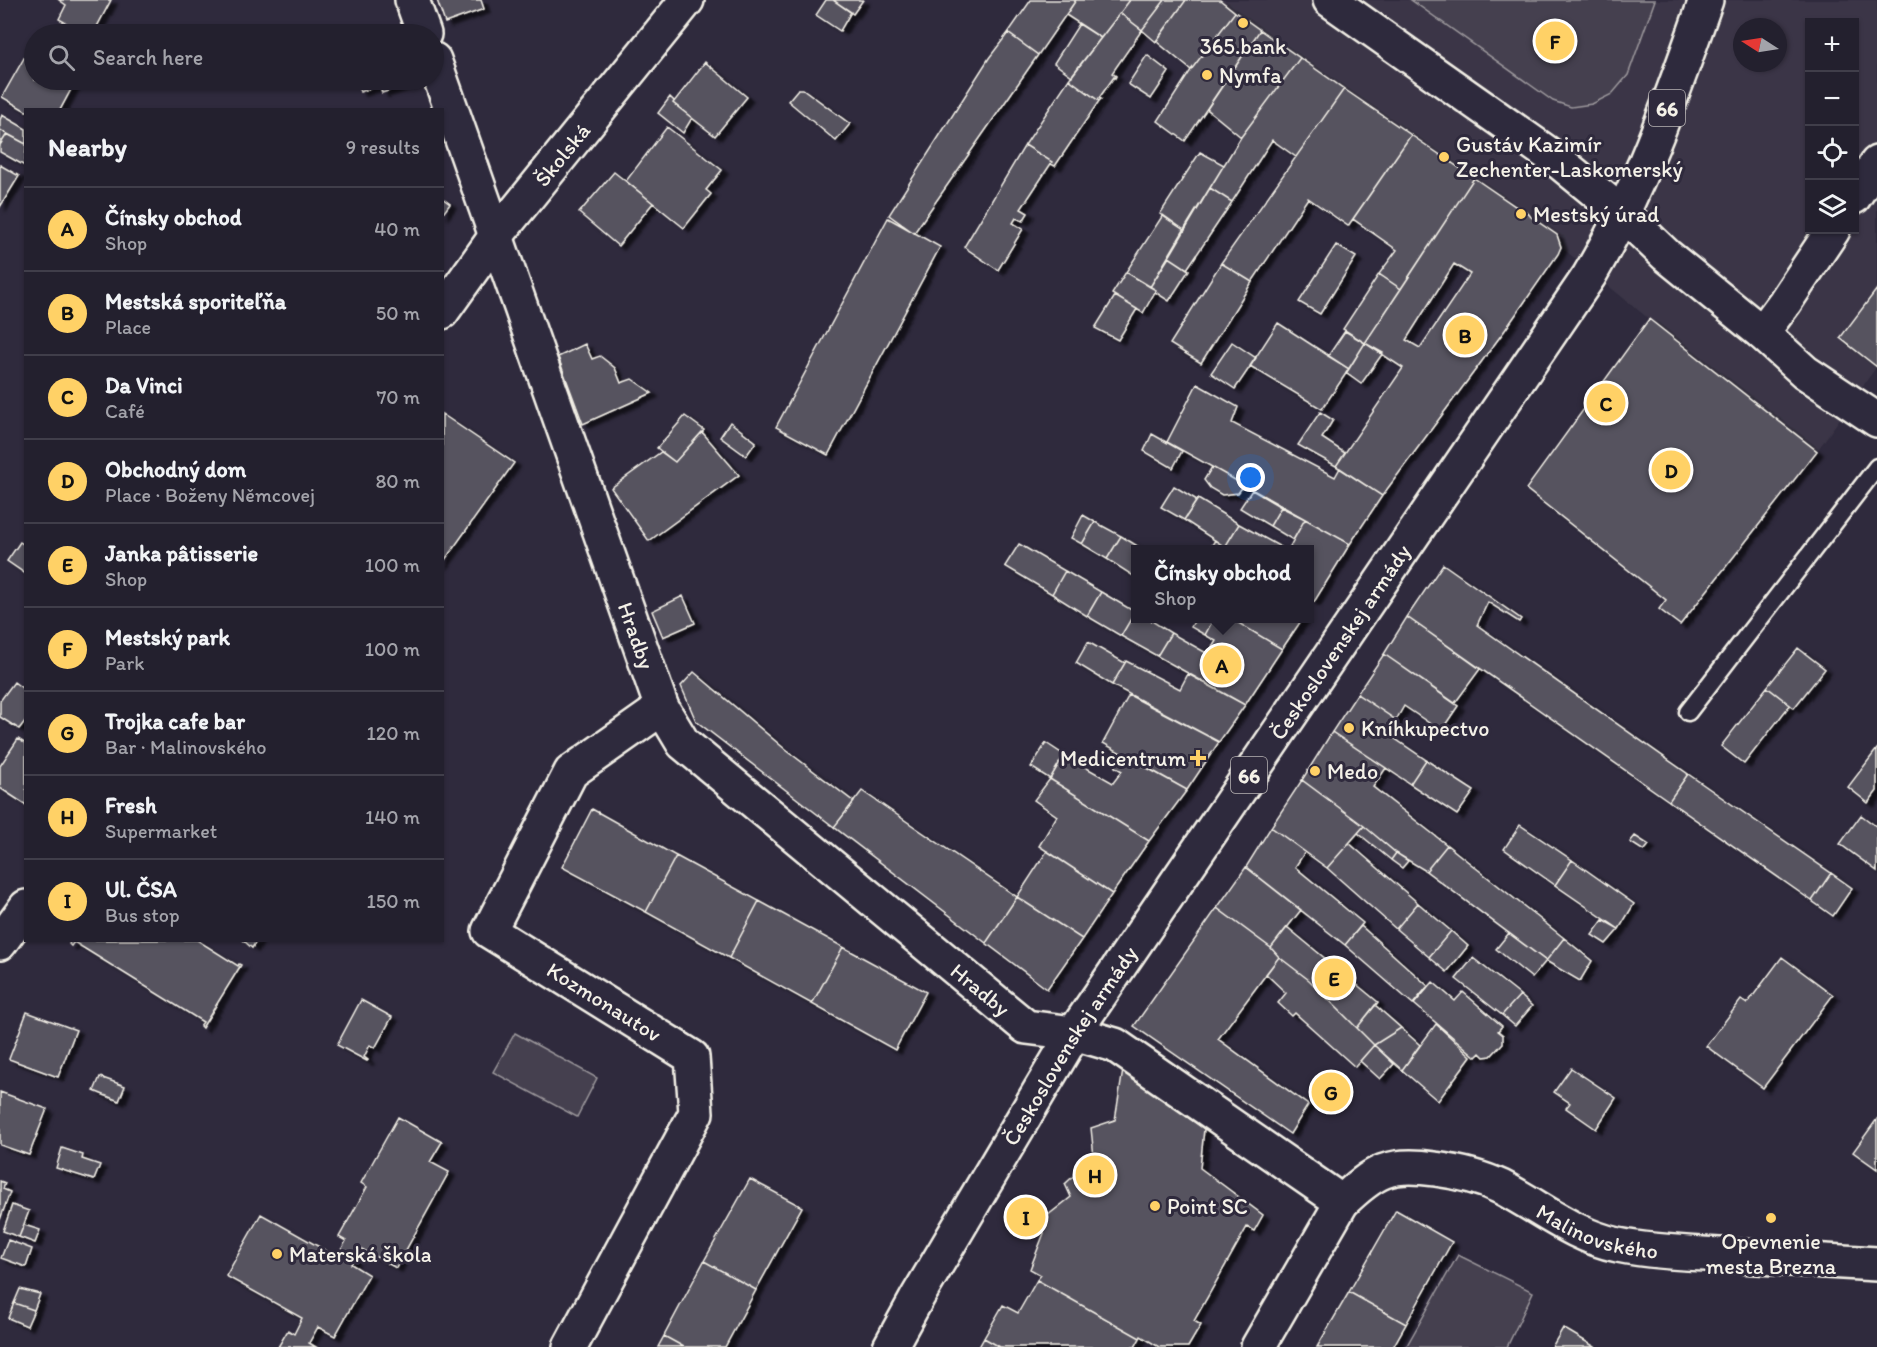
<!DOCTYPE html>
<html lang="en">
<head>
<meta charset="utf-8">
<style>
  body { margin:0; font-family:Itim,sans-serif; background:#2f2d3a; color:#f1f3f6 }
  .controls { position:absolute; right:18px; top:18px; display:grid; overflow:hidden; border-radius:0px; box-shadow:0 2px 4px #0004 }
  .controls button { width:54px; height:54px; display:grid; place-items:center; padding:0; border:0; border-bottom:2px solid #403e4a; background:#23202e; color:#f1f3f6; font:30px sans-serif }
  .compass { position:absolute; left:1733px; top:18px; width:54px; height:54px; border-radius:50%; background:#23202e; box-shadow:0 2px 4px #0004; rotate:282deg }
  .you { position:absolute; left:1251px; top:478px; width:21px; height:21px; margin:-15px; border:4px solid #fff; border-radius:50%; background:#1a73e8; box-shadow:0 0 0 9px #1a73e833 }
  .badge { display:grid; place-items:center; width:39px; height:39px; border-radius:50%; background:#ffd166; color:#111; font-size:20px; font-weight:700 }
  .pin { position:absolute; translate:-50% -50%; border:3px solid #fff; box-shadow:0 2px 6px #0006 }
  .popup { position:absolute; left:1131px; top:545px; width:183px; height:78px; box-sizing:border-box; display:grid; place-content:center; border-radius:0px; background:#23202e; filter:drop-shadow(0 2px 4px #0005); font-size:20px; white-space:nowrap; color:#a3a3aa }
  .popup b { font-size:22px; color:#f1f3f6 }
  .popup::after { content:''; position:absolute; left:50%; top:100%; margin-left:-12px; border:12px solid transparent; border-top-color:#23202e }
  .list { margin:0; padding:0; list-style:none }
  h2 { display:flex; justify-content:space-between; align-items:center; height:78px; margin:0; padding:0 24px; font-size:26px }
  h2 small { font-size:20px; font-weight:400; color:#a3a3aa }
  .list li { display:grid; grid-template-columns:39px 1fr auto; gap:18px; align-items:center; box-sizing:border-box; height:84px; padding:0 24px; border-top:2px solid #403e4a }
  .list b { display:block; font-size:22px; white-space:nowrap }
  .list p { margin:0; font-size:20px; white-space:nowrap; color:#a3a3aa }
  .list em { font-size:20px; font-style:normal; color:#a3a3aa }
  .icon { flex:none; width:33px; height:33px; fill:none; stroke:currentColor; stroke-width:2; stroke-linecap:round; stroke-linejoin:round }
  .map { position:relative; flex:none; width:1877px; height:1347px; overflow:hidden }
  .search { position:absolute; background:#23202e; box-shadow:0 2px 4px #0004; left:24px; top:24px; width:420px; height:66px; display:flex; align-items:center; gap:15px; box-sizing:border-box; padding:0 21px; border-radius:33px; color:#a3a3aa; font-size:22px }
  .panel { position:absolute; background:#23202e; box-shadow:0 2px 4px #0004; left:24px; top:108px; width:420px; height:834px; border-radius:0px }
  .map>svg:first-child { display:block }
</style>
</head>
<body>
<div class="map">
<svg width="1877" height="1347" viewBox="0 0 1877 1347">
  <defs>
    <filter id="shadow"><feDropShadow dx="6" dy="4" stdDeviation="1.5" flood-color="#0009"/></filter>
  </defs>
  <rect width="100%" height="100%" fill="#2f2a3d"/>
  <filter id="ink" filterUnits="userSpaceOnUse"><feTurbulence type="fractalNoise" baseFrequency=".0167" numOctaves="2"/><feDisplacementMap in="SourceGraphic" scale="12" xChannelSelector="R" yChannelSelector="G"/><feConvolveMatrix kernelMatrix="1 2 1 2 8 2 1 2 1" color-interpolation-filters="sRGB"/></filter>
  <g filter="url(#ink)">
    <path fill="#3b3647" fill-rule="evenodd" d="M1220 0H1877V366L1817 451 1649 319 1561 247 1557 235 1260 30ZM1810 22H1854V230H1810ZM1742 27H1778V63H1742Z"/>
    <path fill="#454050" stroke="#9c989c" stroke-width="1.5" d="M1411 0H1655L1628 75 1612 94 1592 104 1571 107 1553 101Z
      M515 1033 597 1078 577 1117 493 1072Z
      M1458 1255 1533 1292 1507 1347H1406Z"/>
    <path fill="#56525f" stroke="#f4f1e8" stroke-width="1.5" fill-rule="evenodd" filter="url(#shadow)" d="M59 0H111L93 34H85L59 19 66 5Z
      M437 0H481L484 9 445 23Z
      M826 0H833L851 12 840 31 816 15Z
      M833 0H863L853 14Z
      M1031 0H1076L1038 55 1008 33Z
      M1076 0H1130L1101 38 1066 15Z
      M1130 0H1165L1142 30 1120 13Z
      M1165 0H1186L1156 42 1142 30Z
      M1186 0H1220L1235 12 1191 70 1156 41Z
      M1235 12 1260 30 1185 141 1158 121 1191 70Z
      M1120 13 1142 30 1112 73 1116 76 1115 78 1114 77 1099 98 1101 99 1099 101 1069 79Z
      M1079 24 1101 38 1072 76 1054 63Z
      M1260 30 1300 58 1241 137 1207 109Z
      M1008 33 1038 55 914 233 889 215 989 58Z
      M28 51 34 55V80H76L60 110 26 111 2 97Z
      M1147 55 1169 72 1151 99 1128 84Z
      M1300 58 1344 89 1296 157 1272 140 1232 202 1210 188 1241 137Z
      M705 62 747 97 715 136 673 103Z
      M1069 79 1099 101 1055 166 1051 164 1052 162 1025 145Z
      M356 80H411L412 83 382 93 380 85 360 92Z
      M798 89H803L850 124 836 141 788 101Z
      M1344 89 1411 135 1348 226 1308 198 1252 282 1221 263Z
      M670 97 674 101 673 103 692 118 683 133 658 113Z
      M2 115 26 129V144L0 130V120Z
      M667 127 722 170 706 190 711 194 684 228 626 181Z
      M0 130 7 134 0 145Z
      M7 134 26 144 25 166 0 152V145Z
      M1411 135 1474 178 1401 289 1379 274 1397 250 1353 219Z
      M1025 145 1052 162 1021 209 1028 213 1023 221 1016 218 1013 223 1023 229 998 270 964 247Z
      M1200 152 1224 165 1184 230 1160 214Z
      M0 165 19 176 0 207Z
      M614 172 653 203 618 246 579 213Z
      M1474 178 1515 206 1528 213 1531 217 1557 235 1561 247 1558 254 1505 330 1382 496 1336 466 1403 368 1365 343ZM1454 264 1470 274 1420 348 1406 340Z
      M1210 188 1232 202 1187 269 1169 257Z
      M442 198 450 204 442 215Z
      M1163 215 1184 230 1150 287 1126 272Z
      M888 218 940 247 828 455 776 427Z
      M1336 245 1356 257 1320 314 1299 302Z
      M1169 257 1189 270 1169 301 1155 292 1156 290 1150 287Z
      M1221 263 1252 282 1201 363 1170 344Z
      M1126 272 1156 290 1143 313 1112 294Z
      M1379 274 1401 289 1365 343 1343 329Z
      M1877 289V367L1840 338Z
      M1115 296 1137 309 1118 340 1095 328Z
      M1649 319 1817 451 1680 625 1659 609 1666 600 1526 489Z
      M1278 323 1349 369 1322 409 1250 366Z
      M1345 331 1365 343 1349 369 1328 356Z
      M1232 342 1256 358 1235 389 1211 373Z
      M1365 343 1383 353 1361 384 1346 373Z
      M585 344 592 359 600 356 615 368 621 383 632 379 652 393 583 424 558 357Z
      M1197 384 1238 407 1232 423 1335 477 1340 468 1382 496 1350 544 1167 442Z
      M1320 412 1333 420 1322 438 1345 453 1336 466 1298 445Z
      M442 414 514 463 442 564Z
      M685 416 704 430 675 462 657 448Z
      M730 422 756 442 746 456 720 437Z
      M702 432 739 475 649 541 611 488 661 452 675 462Z
      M1152 434 1182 451 1173 468 1144 451Z
      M1212 467 1244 485 1238 493 1222 495 1210 488 1204 480Z
      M1174 486 1197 500 1184 520 1161 507Z
      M1252 490 1281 507 1270 526 1240 508Z
      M1198 499 1239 524 1225 547 1184 520Z
      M1281 507 1305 519 1293 540 1270 526Z
      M1083 515 1095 522 1082 544 1071 538Z
      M1305 519 1350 544 1314 602 1309 599V550H1288Z
      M1095 522 1121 536 1107 559 1082 544Z
      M1239 524 1286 550H1230L1225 547Z
      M1121 536 1144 550H1135V577L1107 559Z
      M1215 540 1225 547 1230 550H1209Z
      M20 542 26 546V574L7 561Z
      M1019 544 1065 571 1052 594 1005 566Z
      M1443 564 1521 619 1519 622 1488 602 1477 625 1688 774 1669 801 1407 617Z
      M1065 571 1101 592 1087 616 1052 594Z
      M1101 592 1135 612 1121 636 1087 616Z
      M683 596 695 623 663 637 652 611Z
      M1135 612V618H1147L1171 633 1157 656 1121 636Z
      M1407 617 1480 669 1455 703 1384 654Z
      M1196 618H1214L1205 635 1191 627Z
      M1214 618H1230L1282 649 1245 705 1157 656 1171 633 1208 654 1216 641 1205 635Z
      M1230 618H1303L1282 649Z
      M1088 642 1125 663 1112 685 1076 663Z
      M1798 648 1825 669 1794 708 1767 687Z
      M1384 654 1458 706 1441 731 1404 706 1396 720 1357 694Z
      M1126 661 1180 689 1188 674 1245 705 1219 742 1112 685Z
      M694 672 786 750 854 802 834 827 696 721 681 686Z
      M14 682 26 691V720L19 729 0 717V701Z
      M1767 687 1790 705 1744 764 1721 746Z
      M1357 694 1396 720 1388 734 1426 760 1410 784 1332 732Z
      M1129 695 1219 742 1187 790 1103 743Z
      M1332 732 1386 768 1373 787 1447 845 1426 871 1396 853 1364 826 1302 780Z
      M18 739 26 744V805L0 788V766Z
      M1046 743 1064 755 1050 779 1031 767Z
      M1877 749V791L1868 803 1848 787Z
      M1118 752 1187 790 1149 841 1050 779 1064 755 1113 783 1122 771 1115 767 1114 758Z
      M1426 760 1474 791 1457 815 1410 784Z
      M1688 774 1831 873 1812 901 1669 801Z
      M1050 779 1149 841 1112 894 1039 846 1057 816 1034 800Z
      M1302 780 1364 826 1327 868 1271 827Z
      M862 791 1017 897 986 943 834 827Z
      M592 809 676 856 646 912 562 867Z
      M1861 815 1877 827V871L1840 844Z
      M1520 825 1572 860 1555 885 1504 849Z
      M1364 826 1396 853 1391 860 1358 833Z
      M1271 827 1305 852 1295 867 1363 923 1345 945 1246 867Z
      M1635 836 1649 845 1644 851 1630 842Z
      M1349 843 1418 903 1396 929 1327 868Z
      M1447 845 1564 938 1546 961 1426 871Z
      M1047 851 1112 894 1082 939 1017 897Z
      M1396 853 1408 861 1402 868 1391 860Z
      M676 856 759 901 729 958 646 912Z
      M1572 860 1634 904 1619 929 1555 885Z
      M1246 867 1301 910 1271 948 1217 908Z
      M1831 873 1852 888 1833 916 1812 901Z
      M1017 897 1082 939 1047 989 986 943Z
      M759 901 843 947 812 1004 729 958Z
      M1418 903 1451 931 1429 957 1396 929Z
      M1217 908 1271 948 1279 957 1218 1039 1308 1105 1290 1134 1134 1026Z
      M1603 920 1619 929 1606 944 1592 935Z
      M1361 926 1428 986 1413 1004 1345 945Z
      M1287 927 1378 1002 1357 1028 1309 980 1279 957 1271 948Z
      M1451 931 1468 946 1447 972 1429 957Z
      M1509 933 1546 961 1532 978 1496 949Z
      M1564 938 1592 961 1580 981 1546 961Z
      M71 940H197L238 966 239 964 241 965 202 1028 200 1026 203 1022 74 942 71 946 69 944Z
      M243 940H257L252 948Z
      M843 947 926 992 895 1050 812 1004Z
      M1279 957 1309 980 1374 1045 1355 1067 1295 1013 1292 1016 1278 1003 1286 993 1266 974Z
      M1782 957 1833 995 1763 1088 1706 1046 1741 1000 1747 1004Z
      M1473 958 1520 995 1502 1015 1456 979Z
      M1433 982 1455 1001 1463 992 1502 1026 1498 1031 1503 1035V1043L1491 1056 1484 1057 1480 1053 1476 1057 1414 1004Z
      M1520 995 1532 1006 1515 1026 1502 1015Z
      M361 1000 392 1017 375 1048 370 1045 364 1057 368 1060 367 1061 337 1045Z
      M1375 1005 1401 1028 1374 1045 1357 1028Z
      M27 1012 76 1030 58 1077 9 1059Z
      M1436 1024 1471 1056 1438 1101 1402 1070Z
      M1401 1028 1420 1045 1402 1070 1374 1045Z
      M1374 1045 1394 1064 1380 1079 1360 1061Z
      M1571 1068 1616 1098 1596 1129 1566 1108 1570 1103 1554 1092Z
      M1123 1070 1204 1129 1200 1168 1263 1215 1254 1231 1247 1227 1194 1321 1201 1325 1188 1347H1159L1141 1336 1140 1338 1037 1280 1041 1275 1030 1269 1044 1233 1038 1223 1071 1197 1065 1184 1094 1157 1091 1128 1115 1120Z
      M100 1077 125 1086 119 1101 94 1091Z
      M0 1092 47 1109 29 1155 0 1145Z
      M398 1117 442 1142 430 1162 449 1172 396 1268 360 1248 351 1264 369 1275 335 1336 318 1327 309 1343 316 1347H278L288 1330 294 1334 302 1318 226 1276 261 1214 337 1257 346 1241 339 1237 367 1187 361 1183Z
      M1877 1119V1169L1853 1152Z
      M62 1148 83 1155 82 1159 100 1165 94 1180 56 1168Z
      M750 1179 802 1207 756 1290 704 1261Z
      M0 1181 5 1183 3 1189 10 1192 0 1220Z
      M12 1205 29 1211 19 1237 3 1231Z
      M1396 1210 1452 1242 1406 1324 1349 1292Z
      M24 1225 40 1230 35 1243 19 1237Z
      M8 1240 32 1249 26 1267 1 1258Z
      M704 1261 756 1290 725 1347H684L664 1336Z
      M1037 1280 1140 1338 1135 1347H1000L984 1338 1003 1305 1018 1313Z
      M20 1289 40 1294 34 1310 14 1303Z
      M1349 1292 1406 1324 1393 1347H1317Z
      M14 1303 34 1310 27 1326 8 1318Z
      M1563 1328 1595 1347H1552Z
      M664 1336 684 1347H658Z
      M984 1338 1000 1347H979Z"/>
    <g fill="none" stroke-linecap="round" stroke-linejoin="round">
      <g stroke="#f4f1e8" stroke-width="21">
        <path id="service" d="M1688 712 1877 467"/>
      </g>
      <g stroke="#f4f1e8" stroke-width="38">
        <g id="minor">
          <path d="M412 0 424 34"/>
          <path d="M1330 0 1557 160 1623 214 1666 255 1762 333 1805 372 1877 420"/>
          <path id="s1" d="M434 60 662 708 683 743 1026 1027 1074 1033 1115 1045 1342 1202"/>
          <path d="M1854 197 1877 163"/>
          <path id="s2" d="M442 312 496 236 687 0"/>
          <path d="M1762 333 1785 302 1833 230"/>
          <path d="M0 943 26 907"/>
          <path d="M570 1347 696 1113 692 1057 489 931 571 772 662 708"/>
          <path id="s3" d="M1258 1347 1342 1202C1374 1171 1390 1162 1435 1169 1458 1172 1480 1177 1501 1187 1540 1207 1574 1236 1618 1245 1652 1252 1688 1253 1722 1255 1774 1258 1825 1261 1877 1264"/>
        </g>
      </g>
      <g stroke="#f4f1e8" stroke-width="38">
        <g id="primary">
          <path id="s4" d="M890 1347 918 1296 1074 1033 1589 276C1640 190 1673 94 1706 0"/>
        </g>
      </g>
      <use href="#service" stroke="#2f2a3d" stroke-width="16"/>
      <use href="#minor" stroke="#2f2a3d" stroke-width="33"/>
      <use href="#primary" stroke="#2f2a3d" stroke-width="33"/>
    </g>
  </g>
  <g fill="#ffd166" stroke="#2f2a3d" stroke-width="2">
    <circle cx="1243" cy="23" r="6"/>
    <circle cx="1207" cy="75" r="6"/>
    <circle cx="1444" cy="157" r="6"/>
    <circle cx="1521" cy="214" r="6"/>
    <circle cx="1349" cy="728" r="6"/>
    <path d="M1195 749h6v6h6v6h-6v6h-6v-6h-6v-6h6z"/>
    <circle cx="1315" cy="771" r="6"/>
    <circle cx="1155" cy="1206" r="6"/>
    <circle cx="1771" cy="1218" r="6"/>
    <circle cx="277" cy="1254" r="6"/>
  </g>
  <g text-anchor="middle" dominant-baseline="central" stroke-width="6" stroke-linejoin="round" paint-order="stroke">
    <g fill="#2f2a3d" stroke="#b9b5b5" stroke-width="1.5">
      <rect x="1649" y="90" width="36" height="36" rx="4.5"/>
      <rect x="1231" y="757" width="36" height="36" rx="4.5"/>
    </g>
    <g font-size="21" font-weight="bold" fill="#f4f1e8">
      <text x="1667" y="108">66</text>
      <text x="1249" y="775">66</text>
    </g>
    <g font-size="22" fill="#f4f1e8" stroke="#2f2a3d" text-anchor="start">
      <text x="1243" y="46" text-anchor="middle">365.bank</text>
      <text x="1219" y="75">Nymfa</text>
      <text x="1456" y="144">Gustáv Kazimír<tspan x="1456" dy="25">Zechenter-Laskomerský</tspan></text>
      <text x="1533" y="214">Mestský úrad</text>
      <text x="1361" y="728">Kníhkupectvo</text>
      <text x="1186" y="758" text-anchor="end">Medicentrum</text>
      <text x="1327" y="771">Medo</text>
      <text x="1167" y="1206">Point SC</text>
      <text x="1771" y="1241" text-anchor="middle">Opevnenie<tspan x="1771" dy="25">mesta Brezna</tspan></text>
      <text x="289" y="1254">Materská škola</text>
    </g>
    <g font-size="22" fill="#f4f1e8" stroke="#2f2a3d">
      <text stroke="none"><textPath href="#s2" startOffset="198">Školská</textPath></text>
      <text stroke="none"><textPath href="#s1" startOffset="610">Hradby</textPath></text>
      <text stroke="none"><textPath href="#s4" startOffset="837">Československej armády</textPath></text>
      <text stroke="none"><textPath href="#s1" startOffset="1114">Hradby</textPath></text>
      <text transform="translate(604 1002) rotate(32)">Kozmonautov</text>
      <text stroke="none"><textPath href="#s4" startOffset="351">Československej armády</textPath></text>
      <text stroke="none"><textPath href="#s3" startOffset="448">Malinovského</textPath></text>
    </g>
  </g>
</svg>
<div class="controls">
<button>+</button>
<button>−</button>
<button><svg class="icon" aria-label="locate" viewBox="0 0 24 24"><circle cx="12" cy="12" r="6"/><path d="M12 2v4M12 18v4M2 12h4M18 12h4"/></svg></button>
<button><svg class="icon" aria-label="layers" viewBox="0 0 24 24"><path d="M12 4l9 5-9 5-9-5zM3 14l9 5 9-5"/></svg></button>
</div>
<svg class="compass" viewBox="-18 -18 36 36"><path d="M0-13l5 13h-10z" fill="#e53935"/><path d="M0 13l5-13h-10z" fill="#a3a3aa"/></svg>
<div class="you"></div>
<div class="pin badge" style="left:1222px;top:665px">A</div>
<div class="popup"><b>Čínsky obchod</b>Shop</div>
<div class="pin badge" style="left:1465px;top:335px">B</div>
<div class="pin badge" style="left:1606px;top:403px">C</div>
<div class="pin badge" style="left:1671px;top:470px">D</div>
<div class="pin badge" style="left:1334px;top:978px">E</div>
<div class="pin badge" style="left:1555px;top:41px">F</div>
<div class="pin badge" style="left:1331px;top:1092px">G</div>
<div class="pin badge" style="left:1095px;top:1175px">H</div>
<div class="pin badge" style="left:1026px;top:1217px">I</div>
<div class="search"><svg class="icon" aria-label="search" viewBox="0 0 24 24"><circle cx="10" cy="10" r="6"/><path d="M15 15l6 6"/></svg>Search here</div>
<section class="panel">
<h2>Nearby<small>9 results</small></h2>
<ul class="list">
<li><span class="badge">A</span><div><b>Čínsky obchod</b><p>Shop</p></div><em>40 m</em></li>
<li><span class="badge">B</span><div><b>Mestská sporiteľňa</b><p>Place</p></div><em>50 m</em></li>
<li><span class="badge">C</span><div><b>Da Vinci</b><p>Café</p></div><em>70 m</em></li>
<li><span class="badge">D</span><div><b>Obchodný dom</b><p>Place · Boženy Němcovej</p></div><em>80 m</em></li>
<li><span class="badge">E</span><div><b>Janka pâtisserie</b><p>Shop</p></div><em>100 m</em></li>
<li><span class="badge">F</span><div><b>Mestský park</b><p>Park</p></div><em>100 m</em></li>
<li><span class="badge">G</span><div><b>Trojka cafe bar</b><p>Bar · Malinovského</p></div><em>120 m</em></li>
<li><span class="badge">H</span><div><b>Fresh</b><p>Supermarket</p></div><em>140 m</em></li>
<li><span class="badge">I</span><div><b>Ul. ČSA</b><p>Bus stop</p></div><em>150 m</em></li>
</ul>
</section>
</div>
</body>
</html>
